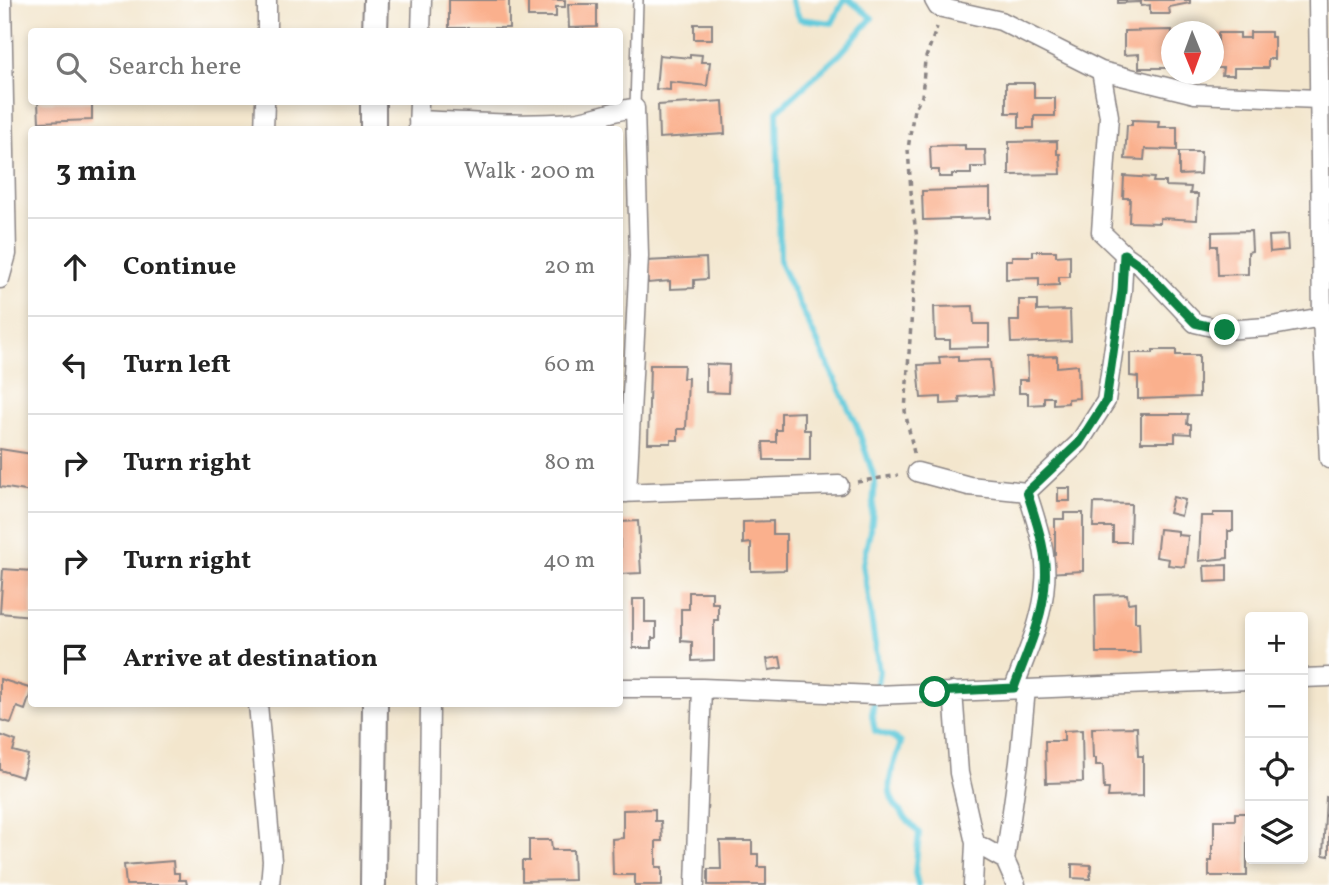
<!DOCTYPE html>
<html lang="en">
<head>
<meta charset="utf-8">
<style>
  body { margin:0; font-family:Vollkorn,serif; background:#f6f6f6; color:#222 }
  .controls { position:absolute; right:21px; bottom:21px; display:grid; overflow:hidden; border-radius:7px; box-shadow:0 4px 10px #0003 }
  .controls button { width:63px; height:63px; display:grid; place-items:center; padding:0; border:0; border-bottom:2px solid #e0e0e0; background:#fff; color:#222; font:35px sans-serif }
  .compass { position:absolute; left:1161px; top:21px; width:63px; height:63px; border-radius:50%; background:#fff; box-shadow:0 4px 10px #0003; rotate:179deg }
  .stop { position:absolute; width:21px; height:21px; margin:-16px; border:5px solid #0b8043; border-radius:50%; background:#fff }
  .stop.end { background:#0b8043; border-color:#fff; box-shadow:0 2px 7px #0008 }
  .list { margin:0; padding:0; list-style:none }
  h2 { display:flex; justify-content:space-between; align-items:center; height:91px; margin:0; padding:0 28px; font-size:30px }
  h2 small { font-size:23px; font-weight:400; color:#767676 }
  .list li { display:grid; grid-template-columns:46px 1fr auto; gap:21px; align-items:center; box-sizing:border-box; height:98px; padding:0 28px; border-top:2px solid #e0e0e0 }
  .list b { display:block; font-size:26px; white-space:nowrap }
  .list em { font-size:23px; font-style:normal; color:#767676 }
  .icon { flex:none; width:38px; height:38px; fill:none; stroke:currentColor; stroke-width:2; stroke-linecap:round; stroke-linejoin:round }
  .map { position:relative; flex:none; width:1329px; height:885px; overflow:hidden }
  .search { position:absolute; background:#fff; box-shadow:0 4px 10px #0003; left:28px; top:28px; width:595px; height:77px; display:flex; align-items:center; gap:18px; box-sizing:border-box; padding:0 24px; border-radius:7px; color:#767676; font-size:26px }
  .panel { position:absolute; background:#fff; box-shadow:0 4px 10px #0003; left:28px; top:126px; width:595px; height:581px; border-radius:7px }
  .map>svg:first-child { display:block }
</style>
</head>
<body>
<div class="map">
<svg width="1329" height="885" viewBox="0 0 1329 885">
  <rect width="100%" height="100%" fill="#fff"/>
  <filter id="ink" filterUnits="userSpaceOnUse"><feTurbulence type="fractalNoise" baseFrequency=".0143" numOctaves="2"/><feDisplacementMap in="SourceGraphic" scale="14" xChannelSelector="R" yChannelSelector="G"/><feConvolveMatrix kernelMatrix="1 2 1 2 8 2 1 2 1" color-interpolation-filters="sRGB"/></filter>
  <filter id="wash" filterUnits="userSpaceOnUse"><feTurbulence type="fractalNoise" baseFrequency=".00686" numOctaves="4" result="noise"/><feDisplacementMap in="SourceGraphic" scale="28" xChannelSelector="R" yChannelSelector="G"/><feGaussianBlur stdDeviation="1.57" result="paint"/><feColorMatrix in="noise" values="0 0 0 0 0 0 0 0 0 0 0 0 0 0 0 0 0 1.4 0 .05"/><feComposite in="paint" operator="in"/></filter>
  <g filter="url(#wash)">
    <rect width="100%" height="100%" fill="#f3e6cd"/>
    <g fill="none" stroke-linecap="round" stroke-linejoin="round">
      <path stroke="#5fc9da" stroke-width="6" d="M791 0 800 19 832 23 844 0
        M849 0 872 18 840 54 777 111 780 263 857 426 875 480 872 521 863 564 879 671 872 715 875 731 893 737 901 743C884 793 883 795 919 833L915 873 918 885"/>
    </g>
    <g id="blocks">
      <path fill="#fab08d" d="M449 0H509V28H449Z
        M528 0H565V7H556V17H528Z
        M1118 0H1190V3L1169 7 1170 14H1150V5L1141 6V2L1118 3Z
        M568 4H597V27L569 28Z
        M694 24H712V39H694Z
        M1172 30V68H1139V54L1124 55V31Z
        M1250 32H1271V37H1274V59H1268V68H1234V75H1222L1223 68H1214V48H1218V33H1240V38H1250Z
        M690 54 702 55 701 62H710L707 86 670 82V90L656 89 659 55 690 58Z
        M1006 83H1034V98H1055V116H1034V128H1019V113H1006Z
        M723 101 725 134 659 138 658 105Z
        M38 102H92V120L39 122Z
        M1132 120 1159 121 1158 127H1177V150L1145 149 1144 160 1125 159 1127 125H1132Z
        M1057 141V154H1060L1061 174 1009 175V142Z
        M965 145V150H985L986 167H971V174H952V177H939V170H931L930 146Z
        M1179 152H1201L1200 174 1179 175Z
        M1124 176 1154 178 1153 182H1166V186L1191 187 1190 194H1198L1197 220 1160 218V223L1129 222 1130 198H1123Z
        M990 189V218L923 220 922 191Z
        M1251 231 1252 251 1248 252V274L1218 275 1217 246H1212V232Z
        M1287 235 1288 250 1270 252 1269 236Z
        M1033 251H1056V256L1070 255V277H1059V285L1039 286V278L1006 279V260H1012V256H1033Z
        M706 258 707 279 694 280V288L670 289V281L648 283 646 261Z
        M1019 300H1037V311L1070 310 1071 341 1011 343 1010 321H1019Z
        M973 306 974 324H989V347L950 348V340H935L934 307Z
        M1153 350H1176V355H1199V397L1138 399V377L1130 376V353H1153Z
        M958 356V361L990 360 993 395 959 397 960 403 941 404V397L921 398 918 365 940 364 939 357Z
        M1057 356V367L1078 365 1079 398 1068 399V403L1053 404V397H1044V404L1028 405V393H1019V380H1028L1027 357Z
        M706 364 729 365 728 393 706 392Z
        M650 365H684L683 378H688L686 429H678V440H671V443H648Z
        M804 412V430H810V460H764L763 442H776V430H781V413Z
        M1141 414H1188L1187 424H1191V434L1175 433V442H1141Z
        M0 449 32 454V492L0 487Z
        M1058 488H1070V501H1058Z
        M1173 497 1185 500 1181 516 1169 513Z
        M1094 503 1131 504 1130 542H1113V527H1093Z
        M1064 513H1083V571L1046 573V554H1055V519H1064Z
        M1213 513H1233V531H1228V558L1199 561 1201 516H1213Z
        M638 521 641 573 620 574V522Z
        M773 521V534H786V570L751 571V543L743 544V522Z
        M1159 529 1178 531V535L1188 536 1185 567 1168 565 1169 559 1156 557Z
        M1227 565V581L1205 582 1204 566Z
        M3 569 32 571V616L0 613Z
        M689 592H712V603H718V620H714V660L692 661V642L681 641V609H689Z
        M1127 594 1128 603 1135 602V622H1139L1140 653H1096L1095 595Z
        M633 599H645V622H656V638H652V648H633Z
        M780 657 782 668 769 670 767 659Z
        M0 679 32 689 25 710 17 707 11 723 0 720Z
        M1137 727 1138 756H1143V796L1108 797 1109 789H1104L1103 765H1096V758H1093L1092 728Z
        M1082 730 1083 782 1046 783 1045 741H1064V731Z
        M0 735 16 741 13 751 28 755 22 777 0 770Z
        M1326 797 1329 798V856L1323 855Z
        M655 809V821H661L662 841H656V867H662V885H635V875H613L612 839 623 838V810Z
        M1235 813H1247V876H1209V861H1212V845H1214V820H1235Z
        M529 840H551L552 850H573L574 880 522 881V861H529Z
        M720 841H752V854H758V867H766V885H708V869H721Z
        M173 861 174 873H179V880H186L187 885H126L124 865Z
        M1072 864 1091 865 1090 879 1072 878Z"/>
    </g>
  </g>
  <g filter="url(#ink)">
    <use href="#blocks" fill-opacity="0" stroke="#8a8484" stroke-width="2"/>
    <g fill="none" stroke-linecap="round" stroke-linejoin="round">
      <g stroke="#8a8484" stroke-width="12">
        <path id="lane" d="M635 108 638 0"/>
      </g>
      <g stroke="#8a8484" stroke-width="21">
        <path id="street" d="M934 0 938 7 1001 21 1101 71 1195 94 1318 99
          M1318 0 1322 317 1329 459
          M267 32V0
          M421 32 422 0
          M418 120C469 122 520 126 571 122 593 120 613 110 635 108L639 256 627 493
          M264 130 265 102
          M418 130 419 102
          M1124 254 1141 266 1195 323 1225 330 1267 327 1322 317
          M0 279 7 254 2 0
          M917 472 969 486 1027 492 1079 443 1106 401 1122 291 1124 254 1101 232 1109 116 1101 71
          M620 493 839 485
          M1303 678 1329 677
          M620 688H702L875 695 1250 680
          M1014 688C1026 654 1043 620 1045 583 1048 553 1036 521 1027 492
          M953 691 959 773 975 843 1005 860
          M258 704 272 861 270 885
          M428 885 430 704
          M695 885 702 688
          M973 885 975 843
          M1016 885 1005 860 1019 762 1026 689"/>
      </g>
      <g stroke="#8a8484" stroke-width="28">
        <path id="secondary" d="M375 32 376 0
          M373 130V102
          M373 885 375 704"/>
      </g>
      <path stroke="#8a8484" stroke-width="3.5" stroke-dasharray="5 5" stroke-linecap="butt" d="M914 453 905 411 917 238 912 205 908 149 914 109 922 96 925 60 937 27
        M857 482 898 475"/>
      <use href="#lane" stroke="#fff" stroke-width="9"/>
      <use href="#street" stroke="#fff" stroke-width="18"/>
      <use href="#secondary" stroke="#fff" stroke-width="24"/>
    </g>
  </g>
  <g fill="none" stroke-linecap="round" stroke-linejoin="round" filter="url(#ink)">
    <path stroke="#0b8043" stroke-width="9" d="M935 692 1014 688C1026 654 1043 620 1045 583 1048 553 1036 521 1027 492L1079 443 1106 401 1122 291 1124 254 1141 266 1195 323 1225 330"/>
  </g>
</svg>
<div class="controls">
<button>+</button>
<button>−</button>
<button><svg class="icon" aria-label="locate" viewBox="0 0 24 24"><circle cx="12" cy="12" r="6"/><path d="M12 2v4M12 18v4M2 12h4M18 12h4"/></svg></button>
<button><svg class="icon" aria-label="layers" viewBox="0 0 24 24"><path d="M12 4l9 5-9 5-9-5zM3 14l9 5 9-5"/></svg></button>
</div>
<svg class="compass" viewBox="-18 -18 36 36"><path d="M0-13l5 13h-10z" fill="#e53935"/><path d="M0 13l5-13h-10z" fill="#767676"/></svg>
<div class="stop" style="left:935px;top:692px"></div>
<div class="stop end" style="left:1225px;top:330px"></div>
<div class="search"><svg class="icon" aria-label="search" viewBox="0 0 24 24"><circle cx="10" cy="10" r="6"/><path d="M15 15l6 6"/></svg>Search here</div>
<section class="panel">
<h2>3 min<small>Walk · 200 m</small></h2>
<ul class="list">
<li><svg class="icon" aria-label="ahead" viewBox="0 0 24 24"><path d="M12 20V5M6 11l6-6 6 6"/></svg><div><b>Continue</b></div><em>20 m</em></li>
<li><svg class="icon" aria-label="left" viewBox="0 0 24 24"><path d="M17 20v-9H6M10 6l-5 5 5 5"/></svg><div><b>Turn left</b></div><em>60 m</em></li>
<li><svg class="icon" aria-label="right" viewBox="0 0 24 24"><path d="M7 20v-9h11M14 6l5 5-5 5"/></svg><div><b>Turn right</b></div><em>80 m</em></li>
<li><svg class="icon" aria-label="right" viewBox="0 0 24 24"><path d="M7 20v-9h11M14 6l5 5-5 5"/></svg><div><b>Turn right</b></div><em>40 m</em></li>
<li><svg class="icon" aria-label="arrive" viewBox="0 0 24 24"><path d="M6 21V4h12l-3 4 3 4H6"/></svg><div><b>Arrive at destination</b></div></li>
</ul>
</section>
</div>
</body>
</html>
